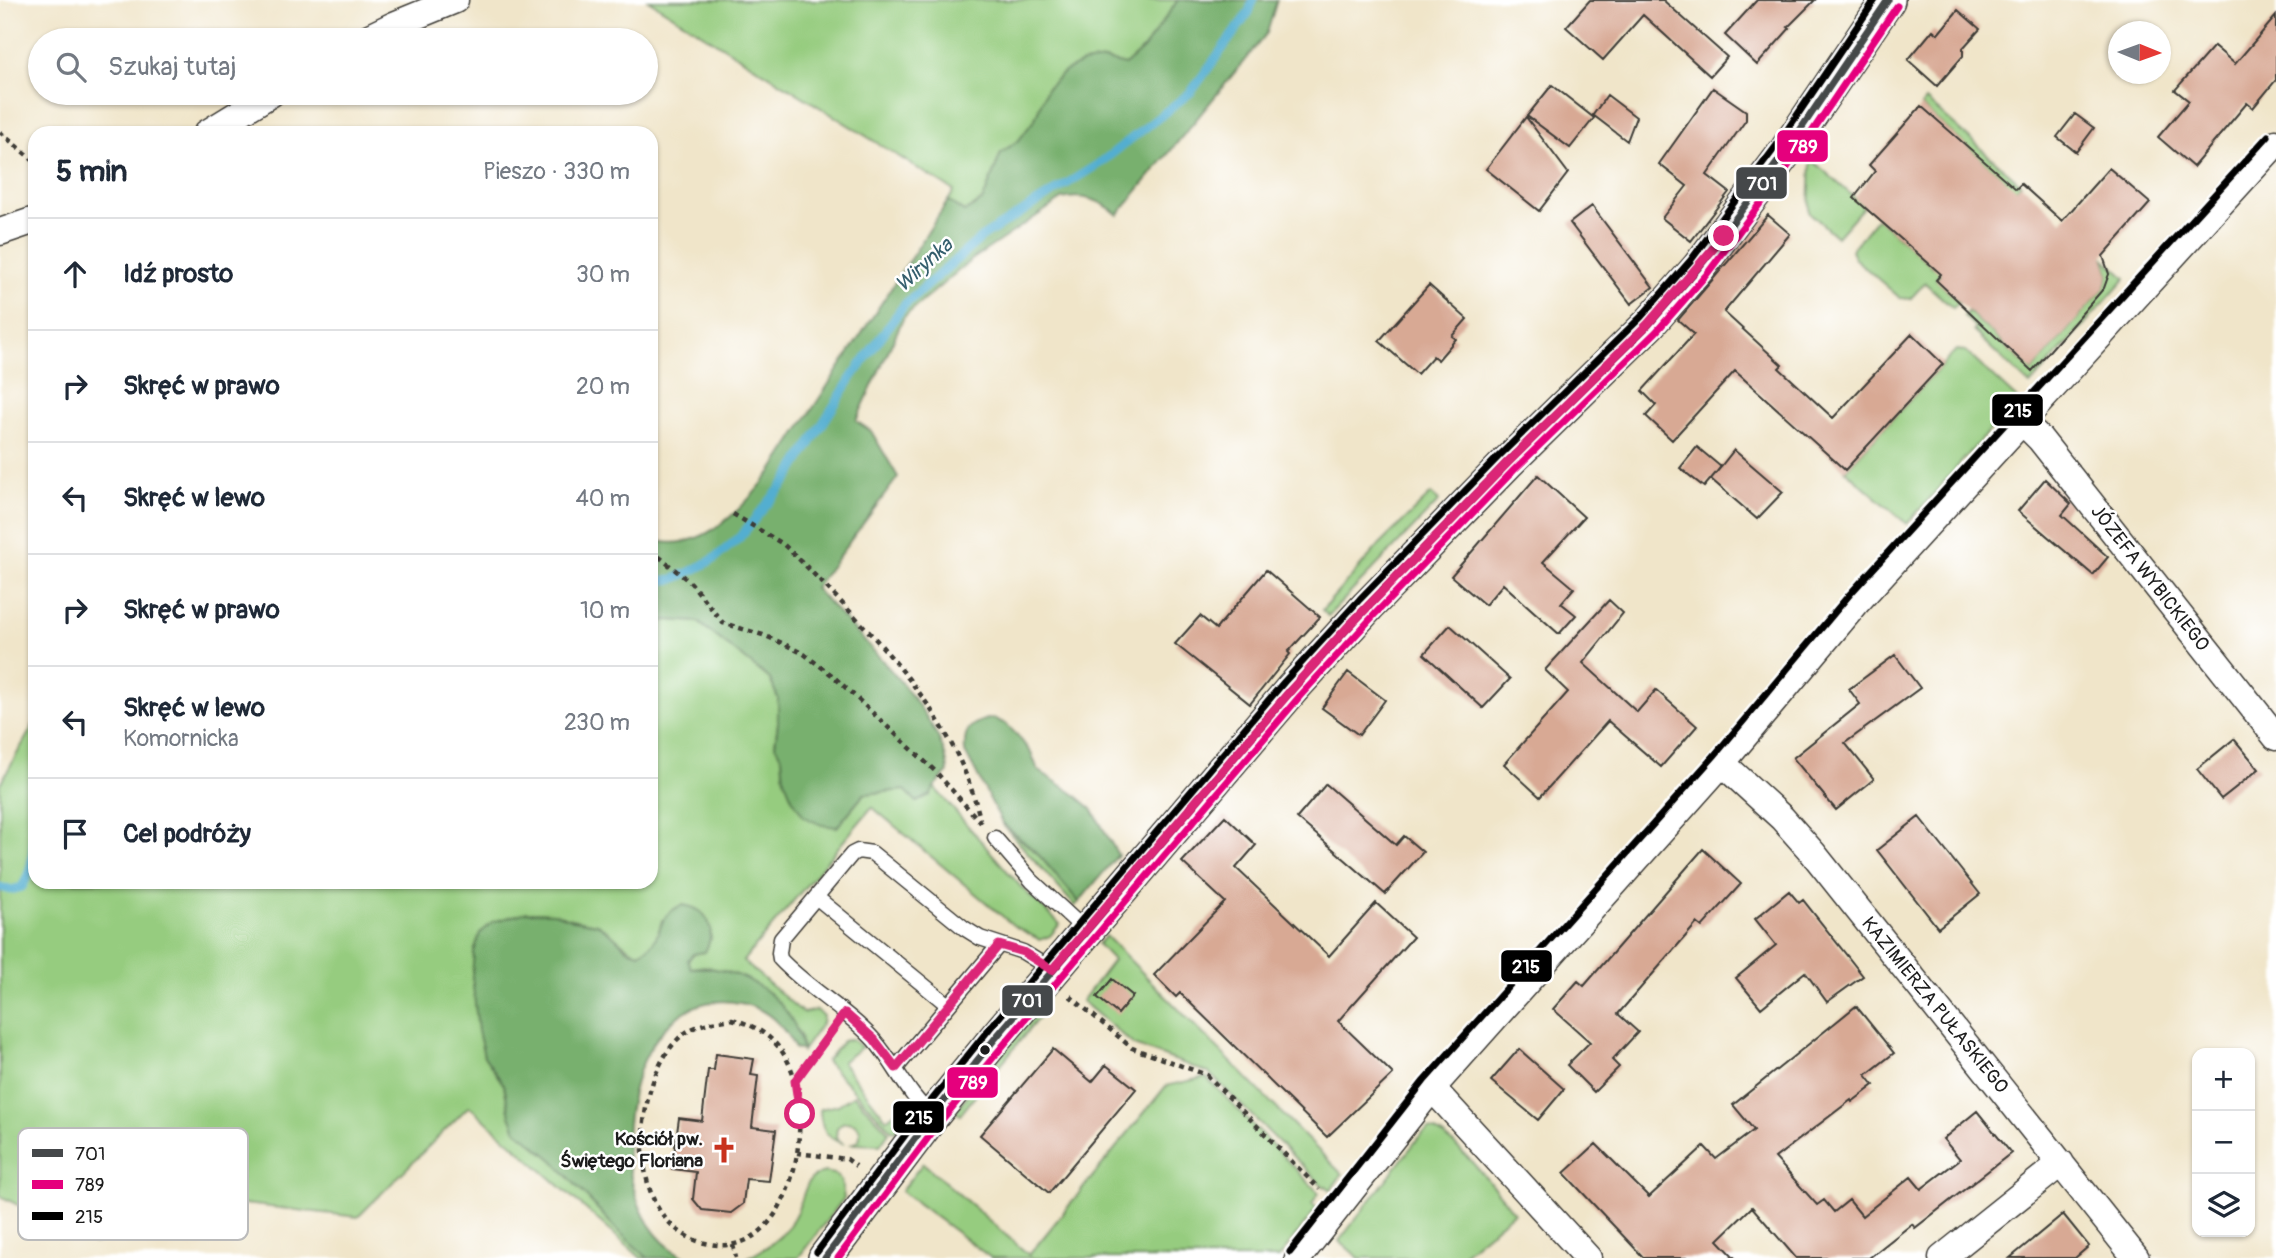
<!DOCTYPE html>
<html lang="pl">
<head>
<meta charset="utf-8">
<style>
  body { margin:0; font-family:Pangolin,sans-serif; background:#f6f6f7; color:#1f2937 }
  .controls { position:absolute; right:21px; bottom:21px; display:grid; overflow:hidden; border-radius:14px; box-shadow:0 2px 5px #0004 }
  .controls button { width:63px; height:63px; display:grid; place-items:center; padding:0; border:0; border-bottom:2px solid #e0e1e3; background:#fff; color:#1f2937; font:35px sans-serif }
  .compass { position:absolute; left:2108px; top:21px; width:63px; height:63px; border-radius:50%; background:#fff; box-shadow:0 2px 5px #0004; rotate:91deg }
  .stop { position:absolute; width:21px; height:21px; margin:-16px; border:5px solid #db2777; border-radius:50%; background:#fff }
  .stop.end { background:#db2777; border-color:#fff; box-shadow:0 2px 7px #0008 }
  .list { margin:0; padding:0; list-style:none }
  h2 { display:flex; justify-content:space-between; align-items:center; height:91px; margin:0; padding:0 28px; font-size:30px }
  h2 small { font-size:23px; font-weight:400; color:#747a83 }
  .list li { display:grid; grid-template-columns:46px 1fr auto; gap:21px; align-items:center; box-sizing:border-box; height:112px; padding:0 28px; border-top:2px solid #e0e1e3 }
  .list b { display:block; font-size:26px; white-space:nowrap }
  .list p { margin:0; font-size:23px; white-space:nowrap; color:#747a83 }
  .list em { font-size:23px; font-style:normal; color:#747a83 }
  .icon { flex:none; width:38px; height:38px; fill:none; stroke:currentColor; stroke-width:2; stroke-linecap:round; stroke-linejoin:round }
  .map { position:relative; flex:none; width:2276px; height:1258px; overflow:hidden }
  .search { position:absolute; background:#fff; box-shadow:0 2px 5px #0004; left:28px; top:28px; width:630px; height:77px; display:flex; align-items:center; gap:18px; box-sizing:border-box; padding:0 24px; border-radius:38px; color:#747a83; font-size:26px }
  .panel { position:absolute; background:#fff; box-shadow:0 2px 5px #0004; left:28px; top:126px; width:630px; height:763px; border-radius:21px }
  .map>svg:first-child { display:block }
</style>
</head>
<body>
<div class="map">
<svg width="2276" height="1258" viewBox="0 0 2276 1258">
  <rect width="100%" height="100%" fill="#fff"/>
  <filter id="ink" filterUnits="userSpaceOnUse"><feTurbulence type="fractalNoise" baseFrequency=".0143" numOctaves="2"/><feDisplacementMap in="SourceGraphic" scale="14" xChannelSelector="R" yChannelSelector="G"/><feConvolveMatrix kernelMatrix="1 2 1 2 8 2 1 2 1" color-interpolation-filters="sRGB"/></filter>
  <filter id="wash" filterUnits="userSpaceOnUse"><feTurbulence type="fractalNoise" baseFrequency=".00686" numOctaves="4" result="noise"/><feDisplacementMap in="SourceGraphic" scale="28" xChannelSelector="R" yChannelSelector="G"/><feGaussianBlur stdDeviation="1.57" result="paint"/><feColorMatrix in="noise" values="0 0 0 0 0 0 0 0 0 0 0 0 0 0 0 0 0 1.4 0 .05"/><feComposite in="paint" operator="in"/></filter>
  <g filter="url(#wash)">
    <rect width="100%" height="100%" fill="#f0e5c9"/>
    <path fill="#96cc7f" stroke="#59744e" stroke-width="2" d="M648 0H1178L1144 48 1125 65 1105 60 1067 70 1047 88 1035 119 1019 140 1001 153 983 200 964 212 948 201 954 191Z
      M1926 100 2021 184 1936 279 1959 302 1953 308 1925 283 1910 299 1900 298 1854 258 1851 250 1877 218 1933 267 2006 181 1921 106Z
      M1811 159 1864 206 1837 237 1809 212Z
      M2104 258 2126 278 2030 385 1973 331 1975 327 1964 316 1968 311 2032 371 2104 288 2109 274Z
      M1956 350 1965 351 2017 399 1907 524 1845 470Z
      M1431 494 1439 501 1328 616 1322 610 1381 543Z
      M667 620 698 622 770 679 778 698V723L775 744 782 758 784 779 837 827 864 794 934 787 1022 888 1060 924 1050 936 1040 940 1014 926 872 807 743 961 803 1013 817 1010 823 1016 822 1023 802 1051 800 1035 770 994 744 978 705 966 691 968 687 960 711 939 710 926 704 915 662 920C658 937 655 946 639 953 622 947 614 933 598 925 591 922 583 922 576 920 548 914 541 907 511 917L475 1005 484 1056 504 1085 510 1115 516 1130 553 1160 617 1230 648 1258H641L469 1106 358 1217 208 1200 94 1244 0 1196V784L35 722V882H651V626Z
      M1003 825 1038 854 1079 902 1075 906Z
      M1106 936 1342 1174 1331 1190 1326 1186 1324 1187 1209 1073 1134 1045 1082 1001 1113 960 1098 944Z
      M1039 1008 1043 1012 960 1115 955 1111Z
      M851 1039 862 1047 842 1062 886 1119 902 1107 908 1108 907 1116 896 1131 891 1130 826 1061 843 1041Z
      M1206 1077 1319 1193 1312 1204 1317 1208 1279 1258H991L901 1191 923 1163 1029 1255 1166 1086Z
      M854 1095 889 1132 880 1145 852 1144 859 1140C863 1127 855 1120 842 1123L837 1128 836 1137 842 1143C826 1139 820 1125 820 1109L838 1105Z
      M1429 1129C1451 1131 1498 1193 1514 1212L1458 1258H1359L1339 1241 1420 1136Z
      M825 1172 834 1174 841 1180 844 1198 798 1258H747C762 1251 776 1242 787 1229 792 1221 797 1213 800 1204 806 1189 806 1176 825 1172Z"/>
    <path fill="#78b06e" stroke="#4a6645" stroke-width="2" d="M1178 0H1277L1267 33 1118 215C1101 200 1084 194 1062 199L970 261 904 317 856 421 871 431 898 477 815 588C852 630 947 717 948 772L934 787 931 795 917 802 905 790 864 794 837 827 822 825 804 817 792 798 784 779 782 758 775 745 778 723V698L770 679 698 622 667 620 651 626V539C701 557 745 506 772 471L948 201 964 212 983 200 1001 153 1019 140 1035 119 1047 88 1067 70 1082 63 1105 60 1125 65 1144 48Z
      M993 718 1006 724 1018 736 1031 753 1038 770 1073 793 1092 809 1118 855 1079 902 1038 854 1003 824 965 752C963 729 971 722 993 718Z
      M683 905C709 909 717 929 705 952L693 954 688 960 691 968C740 964 796 999 802 1051L795 1049C784 1025 766 1008 740 1003 620 979 586 1212 687 1258H648L617 1230 553 1160 516 1130 510 1115 504 1085 484 1056 478 1031 472 976 474 952 480 933 492 922 527 912 554 913 573 920 597 924 614 936 627 949 639 953C668 940 651 916 683 905Z"/>
    <g fill="none" stroke-linecap="round" stroke-linejoin="round">
      <path stroke="#52aed0" stroke-width="9" d="M651 582 674 579 694 570 714 559 739 538 788 479 852 377 904 305 982 237 1100 163 1191 92 1249 12 1253 0
        M0 887 11 890 22 887C39 859 32 828 35 796"/>
    </g>
    <g id="blocks">
      <path fill="#d8a994" d="M1590 0H1663L1727 57 1710 76 1643 15 1603 60 1566 27Z
        M1757 0H1815L1788 27 1790 28 1757 65 1725 35Z
        M1958 10 1980 29 1963 48V56L1937 86 1908 60 1933 30 1938 34Z
        M2276 16V80L2253 108 2247 103 2193 167 2158 137 2189 101 2175 90 2214 46 2235 64Z
        M1552 85 1594 118 1570 148 1527 116Z
        M1713 88 1746 111V120L1707 175 1729 192 1691 241 1662 218 1687 186 1659 164Z
        M1607 95 1636 117 1627 141 1593 115Z
        M1921 106 2016 189 2021 184 2062 221 2109 168 2150 203 2103 256 2109 274 2104 288 2032 371 1936 280 1941 274 1854 198 1875 171 1869 165Z
        M2075 114 2094 128 2076 152 2057 137Z
        M1526 117 1568 173 1539 211 1486 169Z
        M1592 206 1653 287 1631 304 1570 223Z
        M1768 215 1790 234 1724 312 1782 365 1779 368 1833 418 1912 334 1943 364 1845 470 1735 371 1672 440 1646 416 1656 405 1642 391 1694 334 1678 320Z
        M1429 285 1467 319 1452 336 1456 339 1438 360 1433 356 1417 374 1379 341Z
        M1697 447 1721 467 1704 487 1680 468Z
        M1734 450 1783 492 1757 519 1711 479Z
        M1538 475 1584 517 1543 562 1574 588 1561 603 1576 615 1559 634 1503 584 1485 605 1451 576Z
        M2045 479 2071 504 2062 515 2108 557 2093 575 2018 511Z
        M1266 570 1320 617 1288 652 1290 654 1250 704 1175 644 1200 616 1216 629Z
        M1609 600 1623 613 1583 663 1637 712 1656 690 1697 726 1661 767 1608 721 1540 797 1504 764 1568 692 1545 670Z
        M1450 625 1510 679 1483 708 1424 654Z
        M1895 655 1920 688 1845 743 1874 779 1836 810 1793 758 1860 704 1849 689Z
        M1348 672 1385 700 1359 735 1322 708Z
        M2234 739 2259 769 2221 799 2197 769Z
        M1326 784 1396 845 1404 836 1423 852 1385 894 1297 818Z
        M1225 816 1256 845 1236 868 1329 956 1376 903 1413 937 1338 1021 1393 1074 1327 1137 1180 993 1176 997 1154 975 1225 902 1182 862Z
        M1919 817 1980 894 1938 928 1877 850Z
        M1703 849 1741 884 1702 927 1697 923 1618 1014 1638 1032 1612 1060 1619 1067 1594 1092 1567 1065 1590 1042 1553 1009 1578 981 1584 986Z
        M1789 891 1799 903 1803 900 1863 976 1827 1002 1805 972 1761 1008 1736 978 1776 945 1755 919Z
        M1112 979 1133 996 1118 1014 1097 997Z
        M1856 1006 1894 1053 1866 1075 1874 1085 1852 1102 1851 1100 1775 1158 1817 1205 1824 1200 1834 1212 1849 1200 1862 1216 1911 1177 1921 1189 1960 1159 1943 1139 1977 1111 2011 1153 1915 1228 1912 1224 1869 1258H1796L1752 1207 1718 1240 1735 1258H1644L1564 1173 1596 1144 1649 1197 1704 1146 1716 1159 1754 1130 1733 1105Z
        M1053 1049 1092 1082 1106 1065 1136 1089 1049 1193 980 1135Z
        M1519 1049 1564 1089 1538 1120 1491 1081Z
        M716 1054 754 1059 751 1075 758 1076 752 1127 776 1130 769 1181 746 1179 743 1204 731 1213 702 1210 693 1199 696 1172 672 1169 679 1118 702 1121 708 1070H714Z
        M2063 1214 2089 1246 2075 1258H2010Z"/>
    </g>
  </g>
  <g filter="url(#ink)">
    <use href="#blocks" fill-opacity="0" stroke="#3c3a36" stroke-width="2"/>
    <g fill="none" stroke-linecap="round" stroke-linejoin="round">
      <g stroke="#3c3a36" stroke-width="17">
        <path id="service" d="M995 838 1032 881 1085 930
          M816 897 948 1005
          M896 1068 999 945
          M932 1116C907 1094 896 1065 874 1040 846 1009 808 989 780 959L779 953 781 939 852 854 858 851 872 853 964 928 980 938 1023 952 1052 970"/>
      </g>
      <g stroke="#3c3a36" stroke-width="29">
        <path id="minor" d="M363 40 394 25 455 0
          M207 133 272 93
          M0 232 35 220
          M2022 421 2040 439 2276 737
          M1722 763 1782 818 1813 853 2136 1258
          M1432 1088 1588 1258
          M1298 1258 1432 1088 1722 763 1858 601 2276 143
          M1942 1258 2061 1163"/>
      </g>
      <g stroke="#3c3a36" stroke-width="36">
        <path id="tertiary" d="M825 1258 932 1116 998 1035 1292 689 1368 606 1507 463 1649 324 1699 267 1786 151 1888 0"/>
      </g>
      <path stroke="#3c3a36" stroke-width="4.5" stroke-dasharray="5 5" stroke-linecap="butt" d="M0 132 35 162
        M733 514 783 544 802 562C875 637 956 715 980 819
        M651 550 691 583 723 623 763 635 782 643 804 654 832 675 935 771 982 824
        M1070 996 1132 1048 1207 1075 1319 1189
        M732 1019C794 1035 804 1089 798 1146 793 1192 767 1255 710 1244 690 1241 674 1230 662 1214 630 1170 640 1077 678 1039 693 1024 712 1022 732 1019Z
        M796 1080 832 1031
        M797 1153 847 1159 856 1166
        M733 1245 736 1258"/>
      <use href="#service" stroke="#fff" stroke-width="14"/>
      <use href="#minor" stroke="#fff" stroke-width="26"/>
      <use href="#tertiary" stroke="#fff" stroke-width="33"/>
      <g stroke="#fff" stroke-width="12">
        <path id="bus-1" d="M825 1258 932 1116 998 1035 1292 689 1368 606 1507 463 1649 324 1699 267 1786 151 1888 0"/>
      </g>
      <g stroke="#fff" stroke-width="12">
        <path id="bus-2" d="M838 1258 940 1122 1006 1042 1300 696 1376 613 1514 470 1656 332 1707 274 1795 157 1897 6"/>
      </g>
      <g stroke="#fff" stroke-width="12">
        <path id="bus-3" d="M817 1252 924 1110 990 1028 1284 682 1360 599 1499 456 1641 317 1691 260 1777 145 1875 0
          M1290 1252 1424 1081 1714 756 1850 594 2268 136"/>
      </g>
      <use href="#bus-1" stroke="#45484a" stroke-width="7"/>
      <use href="#bus-2" stroke="#e5007d" stroke-width="7"/>
      <use href="#bus-3" stroke="#000" stroke-width="7"/>
    </g>
  </g>
  <g fill="none" stroke-linecap="round" stroke-linejoin="round" filter="url(#ink)">
    <path stroke="#db2777" stroke-width="9" d="M800 1114 795 1081 845 1013 874 1039 896 1068 999 945 1023 952 1052 970 1292 689 1347 628 1507 463 1648 324 1724 236"/>
  </g>
  <defs>
    <g id="church-bare" transform="scale(2.1)"><path d="M-1.2-6h2.4v3.5h3.3v2.4h-3.3V6h-2.4V-.1h-3.3v-2.4h3.3Z" fill="#c8321e" stroke="#fff" stroke-width="2.5" paint-order="stroke"/></g>
  </defs>
  <g fill-rule="evenodd">
    <use href="#church-bare" x="724" y="1150"/>
  </g>
  <circle fill="#1c1c1c" stroke="#fff" stroke-width="2.5" cx="985" cy="1050" r="6"/>
  <g text-anchor="middle" dominant-baseline="central" stroke-width="5" stroke-linejoin="round" paint-order="stroke">
    <g font-size="19" fill="#1c1c1c" stroke="#fff">
      <text transform="translate(2150 578) rotate(52)">JÓZEFA WYBICKIEGO</text>
      <text transform="translate(1935 1005) rotate(51)">KAZIMIERZA PUŁASKIEGO</text>
    </g>
    <g font-size="19" font-weight="bold" fill="#1c1c1c" stroke="#fff" text-anchor="end">
      <text x="703" y="1139">Kościół pw.<tspan x="703" dy="22">Świętego Floriana</tspan></text>
    </g>
    <g font-size="21" font-style="italic" fill="#345e6d" stroke="#fff">
      <text transform="translate(924 265) rotate(-42)">Wirynka</text>
    </g>
  </g>
  <rect x="18" y="1128" width="230" height="112" rx="10" fill="#fff" stroke="#bbb" stroke-width="2"/>
  <rect x="32" y="1149" width="31" height="8" fill="#45484a"/>
  <rect x="32" y="1180" width="31" height="9" fill="#e5007d"/>
  <rect x="32" y="1212" width="31" height="8" fill="#000"/>
  <g font-size="19" fill="#1c1c1c">
    <text x="75" y="1160">701</text>
    <text x="75" y="1191">789</text>
    <text x="75" y="1223">215</text>
  </g>
  <g stroke="#fff" stroke-width="2.5">
    <rect x="1776" y="129" width="53" height="34" rx="7" fill="#e5007d"/>
    <rect x="1735" y="166" width="53" height="34" rx="7" fill="#45484a"/>
    <rect x="1991" y="393" width="53" height="34" rx="7" fill="#000"/>
    <rect x="1500" y="949" width="53" height="34" rx="7" fill="#000"/>
    <rect x="1001" y="984" width="53" height="33" rx="7" fill="#45484a"/>
    <rect x="946" y="1066" width="53" height="33" rx="7" fill="#e5007d"/>
    <rect x="892" y="1100" width="53" height="34" rx="7" fill="#000"/>
  </g>
  <g font-size="19" text-anchor="middle" font-weight="bold" fill="#fff">
    <text x="1803" y="153">789</text>
    <text x="1762" y="190">701</text>
    <text x="2018" y="417">215</text>
    <text x="1526" y="973">215</text>
    <text x="1027" y="1007">701</text>
    <text x="973" y="1089">789</text>
    <text x="919" y="1124">215</text>
  </g>
</svg>
<div class="controls">
<button>+</button>
<button>−</button>
<button><svg class="icon" aria-label="layers" viewBox="0 0 24 24"><path d="M12 4l9 5-9 5-9-5zM3 14l9 5 9-5"/></svg></button>
</div>
<svg class="compass" viewBox="-18 -18 36 36"><path d="M0-13l5 13h-10z" fill="#e53935"/><path d="M0 13l5-13h-10z" fill="#747a83"/></svg>
<div class="stop" style="left:800px;top:1114px"></div>
<div class="stop end" style="left:1724px;top:236px"></div>
<div class="search"><svg class="icon" aria-label="search" viewBox="0 0 24 24"><circle cx="10" cy="10" r="6"/><path d="M15 15l6 6"/></svg>Szukaj tutaj</div>
<section class="panel">
<h2>5 min<small>Pieszo · 330 m</small></h2>
<ul class="list">
<li><svg class="icon" aria-label="ahead" viewBox="0 0 24 24"><path d="M12 20V5M6 11l6-6 6 6"/></svg><div><b>Idź prosto</b></div><em>30 m</em></li>
<li><svg class="icon" aria-label="right" viewBox="0 0 24 24"><path d="M7 20v-9h11M14 6l5 5-5 5"/></svg><div><b>Skręć w prawo</b></div><em>20 m</em></li>
<li><svg class="icon" aria-label="left" viewBox="0 0 24 24"><path d="M17 20v-9H6M10 6l-5 5 5 5"/></svg><div><b>Skręć w lewo</b></div><em>40 m</em></li>
<li><svg class="icon" aria-label="right" viewBox="0 0 24 24"><path d="M7 20v-9h11M14 6l5 5-5 5"/></svg><div><b>Skręć w prawo</b></div><em>10 m</em></li>
<li><svg class="icon" aria-label="left" viewBox="0 0 24 24"><path d="M17 20v-9H6M10 6l-5 5 5 5"/></svg><div><b>Skręć w lewo</b><p>Komornicka</p></div><em>230 m</em></li>
<li><svg class="icon" aria-label="arrive" viewBox="0 0 24 24"><path d="M6 21V4h12l-3 4 3 4H6"/></svg><div><b>Cel podróży</b></div></li>
</ul>
</section>
</div>
</body>
</html>
